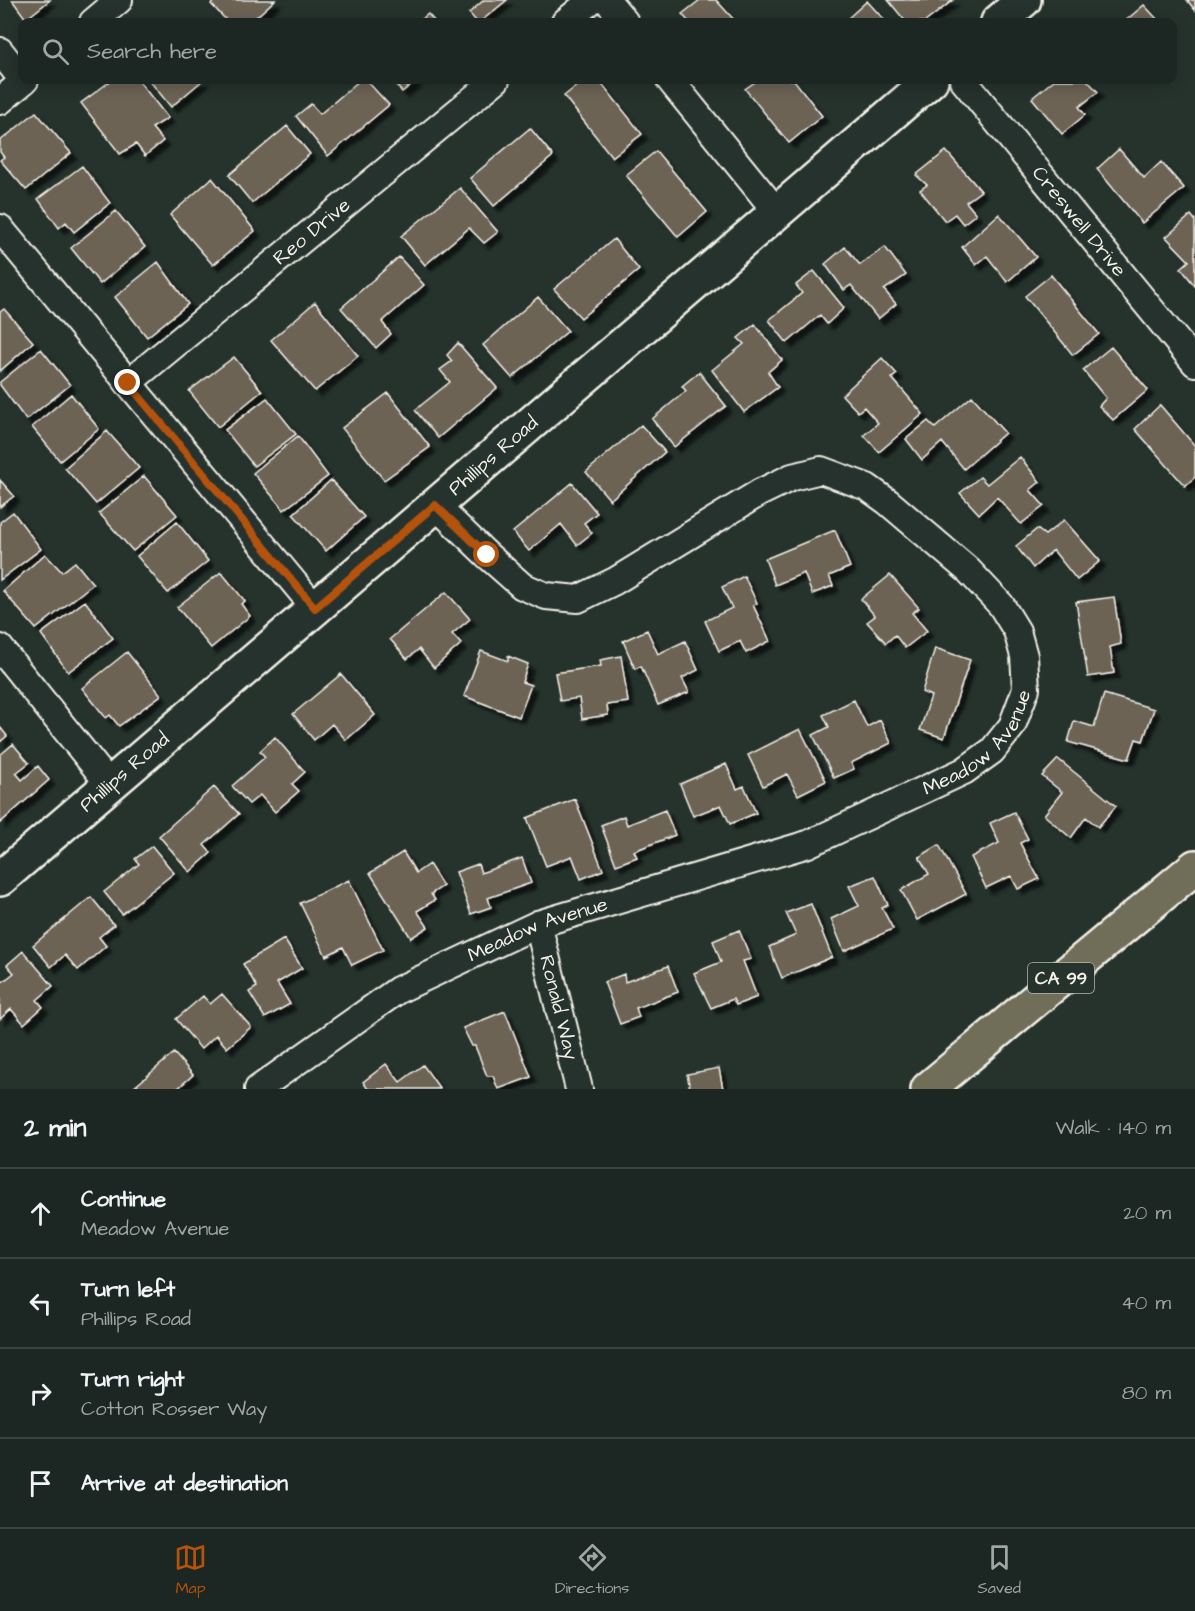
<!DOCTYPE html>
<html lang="en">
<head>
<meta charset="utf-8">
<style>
  body { margin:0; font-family:"Architects Daughter",sans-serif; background:#252e2a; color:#f1f3f6 }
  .stop { position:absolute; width:18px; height:18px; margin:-14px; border:4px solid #b45309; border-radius:50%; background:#fff }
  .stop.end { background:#b45309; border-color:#fff; box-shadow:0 2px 6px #0008 }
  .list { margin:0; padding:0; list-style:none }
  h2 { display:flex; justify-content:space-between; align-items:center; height:78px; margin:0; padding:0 24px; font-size:26px }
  h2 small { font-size:20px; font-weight:400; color:#a0a5a5 }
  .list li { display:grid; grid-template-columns:39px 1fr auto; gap:18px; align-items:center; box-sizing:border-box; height:90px; padding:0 24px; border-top:2px solid #3a4340 }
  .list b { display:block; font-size:22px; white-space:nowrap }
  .list p { margin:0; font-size:20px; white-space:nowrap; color:#a0a5a5 }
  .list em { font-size:20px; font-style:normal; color:#a0a5a5 }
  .icon { flex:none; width:33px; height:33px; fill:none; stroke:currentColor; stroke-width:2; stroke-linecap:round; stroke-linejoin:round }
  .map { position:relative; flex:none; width:1195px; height:1089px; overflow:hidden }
  .search { position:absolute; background:#1c2622; box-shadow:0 3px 15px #0003; left:18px; right:18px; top:18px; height:66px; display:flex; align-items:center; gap:15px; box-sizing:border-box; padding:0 21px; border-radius:12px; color:#a0a5a5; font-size:22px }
  .sheet { height:438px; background:#1c2622 }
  nav { display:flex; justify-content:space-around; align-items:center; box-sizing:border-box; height:84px; border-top:2px solid #3a4340; background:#1c2622; font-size:16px; color:#a0a5a5 }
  nav a { display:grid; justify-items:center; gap:3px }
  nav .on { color:#b45309 }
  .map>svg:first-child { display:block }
</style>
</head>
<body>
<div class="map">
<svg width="1195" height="1089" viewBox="0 0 1195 1089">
  <defs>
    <filter id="shadow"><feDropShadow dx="5.5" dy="5.5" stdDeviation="1.5" flood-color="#0009"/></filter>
  </defs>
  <rect width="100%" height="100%" fill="#26332d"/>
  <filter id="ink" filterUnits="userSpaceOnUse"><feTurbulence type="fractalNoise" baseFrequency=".0167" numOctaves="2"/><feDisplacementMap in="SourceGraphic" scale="12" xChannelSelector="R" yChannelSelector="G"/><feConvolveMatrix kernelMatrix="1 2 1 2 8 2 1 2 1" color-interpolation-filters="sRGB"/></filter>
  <g filter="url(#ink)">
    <path fill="#6c6455" stroke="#f4f1e8" stroke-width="1.5" filter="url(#shadow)" d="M12 0H50L26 19Z
      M216 0H275L255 18 258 22H228L211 4Z
      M484 0H507L480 22H477L469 13Z
      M700 0H716L736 22H689L682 14Z
      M888 0H953L925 22H906Z
      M1187 0H1195V10Z
      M867 1 886 22H848L846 20Z
      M1144 5 1158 20 1154 22H1124Z
      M428 14 435 22H418Z
      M112 80H138L168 118 152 128 163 141 145 156 136 144 120 154 81 103Z
      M149 80H203L171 107Z
      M360 80H366L389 105 328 156 296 116 311 104 320 114Z
      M392 80H417L402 92Z
      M584 80H599L642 134 612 157 564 96Z
      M758 80H794L822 116 789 143 745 89Z
      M1054 80H1087L1098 92 1079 107 1085 115 1062 134 1032 98Z
      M36 112 71 153 26 190 0 160 4 157 0 152V141Z
      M287 126 310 154 252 203 229 175Z
      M530 128 553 156 494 206 470 178Z
      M1119 149 1144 178 1161 162 1184 188 1142 223 1097 169Z
      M656 151 707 212 678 237 626 175Z
      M946 151 981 191 966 202 976 214 963 224 955 214 945 221 920 190 927 185 916 175Z
      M82 166 110 203 74 232 66 222 59 228 38 199Z
      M212 178 255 231 213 265 170 215Z
      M460 188 498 232 484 243 469 228 425 265 401 236Z
      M116 211 145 247 100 284 71 248Z
      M999 214 1036 257 1007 282 987 256 976 265 962 247Z
      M1191 215 1195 220V286L1181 268 1189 261 1166 237Z
      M614 239 639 270 581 318 554 289Z
      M845 247 860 265 885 247 906 275 884 290 896 304 878 319 851 285 844 290 825 264Z
      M399 257 424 285 382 322 391 334 376 348 341 308Z
      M158 262 188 304 147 337 115 297Z
      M814 271 844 308 827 324 820 315 787 343 769 320 802 293 796 285Z
      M1051 275 1099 334 1073 355 1025 296Z
      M538 297 568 331 512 378 483 345Z
      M315 302 358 356 315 391 271 340Z
      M4 309 33 342 0 371V312Z
      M755 324 782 360 768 372 778 387 744 412 712 370 744 344 738 338Z
      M458 343 497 388 438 438 415 410 450 382 440 370 452 361 447 355Z
      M1111 347 1148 390 1113 420 1099 406 1106 398 1083 370Z
      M41 349 70 385 26 420 0 385V382Z
      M234 357 262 391 218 427 189 391Z
      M882 358 897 374 892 378 923 414 879 452 864 435 878 423 864 407 858 412 842 395Z
      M699 372 726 406 674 447 652 419 686 391 682 386Z
      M388 393 430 447 384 480 342 428Z
      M71 394 99 429 60 461 32 427Z
      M972 396 1005 433 964 469 942 442 922 460 906 439 928 421 935 428Z
      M267 398 296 434 254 466 225 430Z
      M1160 405 1195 446V477L1185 486 1135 429Z
      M641 425 665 452 610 500 586 472Z
      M107 431 139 468 96 504 65 468Z
      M298 436 328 476 284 510 253 473Z
      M1020 457 1040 482 1030 490 1044 506 1021 524 997 497 979 514 960 493 980 477 987 484Z
      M144 476 177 515 133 551 99 513Z
      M0 480 14 496 0 507Z
      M331 480 364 517 326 551 293 514Z
      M572 483 597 513 584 523 592 533 577 545 561 524 529 551 513 532Z
      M13 512 41 549 0 580V522Z
      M1064 520 1100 561 1077 580 1053 550 1033 568 1016 546 1037 529 1045 535Z
      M177 522 208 561 168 593 137 556Z
      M835 530 850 567 829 576 833 586 812 594 804 573 775 585 765 559Z
      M45 554 62 572 75 562 93 584 36 629 3 591Z
      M221 572 245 601 241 604 250 616 211 648 177 607Z
      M890 575 919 608 912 613 927 631 905 648 895 635 886 643 867 622 875 616 861 599Z
      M744 576 757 603 753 605 770 641 746 653 740 641 719 651 705 621 732 608 722 587Z
      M446 592 470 619 452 634 461 644 434 668 419 649 407 659 390 639Z
      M1114 597 1121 644 1110 647 1114 673 1088 677 1076 602Z
      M85 601 113 638 68 672 41 634Z
      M647 630 658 654 685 641 698 670 682 678 689 692 658 705 641 666 635 669 623 641Z
      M935 648 970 660 944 738 920 730 931 696 922 692Z
      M481 651 508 661V656L528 664 522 682 531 685 519 717 464 696Z
      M127 652 161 695 119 726 110 715 106 718 82 688Z
      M621 656 628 702 607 705 608 715 582 719 579 698 560 701 555 673 601 666 600 660Z
      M341 674 375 715 346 740 332 724 314 740 293 714Z
      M1104 694 1154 709 1143 741 1136 739 1129 759 1068 742 1074 721 1094 727Z
      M854 700 867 727 880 720 891 743 851 763 854 769 834 778 813 735 829 727 823 715Z
      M0 727 7 736 0 742Z
      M800 729 826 781 798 795 787 774 763 786 748 755Z
      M275 737 305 772 292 784 299 791 275 812 260 795 249 804 232 786 265 757 260 751Z
      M13 744 29 763 16 773 22 780 38 766 49 780 0 823V755Z
      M1058 759 1116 806 1098 827 1086 817 1071 838 1044 815 1062 792 1042 776Z
      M726 764 737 789 744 786 756 813 730 824 721 805 693 816 680 784Z
      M214 787 239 814 204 845 211 853 190 872 159 836Z
      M575 799 603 870 581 879 572 856 546 866 527 818Z
      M665 810 675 835 634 851 637 857 616 865 601 825 624 816 627 825Z
      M1014 812 1028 839 1020 843 1039 879 1018 889 1011 876 986 888 971 857 999 843 990 823Z
      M939 845 966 894 917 920 901 890 929 874 919 857Z
      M152 846 174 873 122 914 104 892 139 864 135 859Z
      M403 852 416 873 429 864 443 886 431 894 435 900 417 911 428 927 411 938 370 873Z
      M522 858 531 883 488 898 491 907 471 914 456 872 478 864 481 873Z
      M875 876 888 905 882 908 893 929 844 951 831 919 859 906 849 886Z
      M349 880 383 950 352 965 343 947 326 956 300 903Z
      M91 897 114 925 99 937 106 946 78 970 65 955 51 967 33 945Z
      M811 904 832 957 782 978 769 947 796 935 786 913Z
      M739 930 751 959 743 961 757 997 736 1005 733 999 711 1008 694 973 721 962 713 941Z
      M284 939 302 968 277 983 290 1004 265 1018 249 992 257 987 243 964Z
      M23 951 53 986 37 1000 43 1007 24 1024 11 1009 0 1019V984L14 973 7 965Z
      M668 966 678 992 636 1008 639 1017 620 1024 604 982 624 974 625 982Z
      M222 994 251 1027 227 1048 216 1035 201 1049 176 1019 203 996 210 1004Z
      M505 1011 531 1077 498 1089 493 1076H487L475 1046H472L463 1028Z
      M174 1053 193 1075 177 1089H132Z
      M386 1064 400 1082 423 1065 440 1089H368L363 1082Z
      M719 1068 723 1089H690L687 1074Z"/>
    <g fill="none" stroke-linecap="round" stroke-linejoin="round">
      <g stroke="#f4f1e8" stroke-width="30">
        <g id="street">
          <path d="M607 0 625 22"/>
          <path d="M93 22 119 0"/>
          <path d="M565 22 592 0"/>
          <path d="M0 51 22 79"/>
          <path d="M670 80 776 211"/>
          <path id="s1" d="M963 80 1195 363"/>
          <path d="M0 101 25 80"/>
          <path d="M0 228 315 608"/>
          <path id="s2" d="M128 383 496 80"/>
          <path d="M0 648 110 785"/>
          <path id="s3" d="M538 924 579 1089"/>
          <path id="s4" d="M258 1089 398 990 538 924 808 844 964 771 992 751 1012 726 1026 689 1024 656 1017 631 1001 605 968 570 888 502 867 487 821 470 792 477 759 493 615 581 578 599 546 596 522 586 487 555 435 505"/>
        </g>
      </g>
      <g stroke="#f4f1e8" stroke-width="38">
        <g id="secondary">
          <path d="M998 22 1024 0"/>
          <path id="s5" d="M0 879 931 80"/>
        </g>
      </g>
      <g stroke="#f4f1e8" stroke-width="38">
        <path id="highway" d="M928 1089 1195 867"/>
      </g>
      <use href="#street" stroke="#26332d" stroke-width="26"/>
      <use href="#secondary" stroke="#26332d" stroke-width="33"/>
      <use href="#highway" stroke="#706e59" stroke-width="33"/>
    </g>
  </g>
  <g fill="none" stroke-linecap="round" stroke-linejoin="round" filter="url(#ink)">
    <path stroke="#b45309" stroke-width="8" d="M128 383 315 608 435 505 487 555"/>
  </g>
  <g text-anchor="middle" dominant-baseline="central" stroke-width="4.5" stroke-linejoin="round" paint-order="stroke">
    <rect fill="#26332d" stroke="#b6b8b0" stroke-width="1.5" x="1028" y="963" width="66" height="30" rx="4.5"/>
    <g font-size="18" font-weight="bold" fill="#f4f1e8">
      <text x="1061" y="978">CA 99</text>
    </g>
    <g font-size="20" fill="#f4f1e8" stroke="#26332d">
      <text stroke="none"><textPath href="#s1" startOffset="183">Creswell Drive</textPath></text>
      <text stroke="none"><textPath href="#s2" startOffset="238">Reo Drive</textPath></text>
      <text stroke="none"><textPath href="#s5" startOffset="650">Phillips Road</textPath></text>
      <text stroke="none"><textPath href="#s4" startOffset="810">Meadow Avenue</textPath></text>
      <text stroke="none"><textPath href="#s5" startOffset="164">Phillips Road</textPath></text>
      <text stroke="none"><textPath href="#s4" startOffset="324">Meadow Avenue</textPath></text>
      <text stroke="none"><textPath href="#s3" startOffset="86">Ronald Way</textPath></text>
    </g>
  </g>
</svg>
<div class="stop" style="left:487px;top:555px"></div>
<div class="stop end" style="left:128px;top:383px"></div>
<div class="search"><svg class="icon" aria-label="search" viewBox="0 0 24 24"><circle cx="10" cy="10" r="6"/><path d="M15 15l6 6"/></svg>Search here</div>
</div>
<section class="sheet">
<h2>2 min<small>Walk · 140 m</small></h2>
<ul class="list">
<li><svg class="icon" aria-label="ahead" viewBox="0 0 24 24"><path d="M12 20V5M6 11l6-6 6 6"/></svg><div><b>Continue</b><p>Meadow Avenue</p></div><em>20 m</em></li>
<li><svg class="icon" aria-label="left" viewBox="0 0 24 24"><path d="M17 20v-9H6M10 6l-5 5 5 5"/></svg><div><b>Turn left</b><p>Phillips Road</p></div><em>40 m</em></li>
<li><svg class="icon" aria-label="right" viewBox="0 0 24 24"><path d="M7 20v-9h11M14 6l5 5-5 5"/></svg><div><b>Turn right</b><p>Cotton Rosser Way</p></div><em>80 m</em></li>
<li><svg class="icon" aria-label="arrive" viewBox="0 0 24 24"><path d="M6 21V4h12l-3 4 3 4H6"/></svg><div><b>Arrive at destination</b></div></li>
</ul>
</section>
<nav>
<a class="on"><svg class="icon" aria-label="map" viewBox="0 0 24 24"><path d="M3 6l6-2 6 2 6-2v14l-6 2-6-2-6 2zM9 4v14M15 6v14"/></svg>Map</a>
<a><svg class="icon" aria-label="directions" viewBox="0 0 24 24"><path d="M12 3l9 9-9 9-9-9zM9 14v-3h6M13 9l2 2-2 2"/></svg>Directions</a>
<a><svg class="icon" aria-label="saved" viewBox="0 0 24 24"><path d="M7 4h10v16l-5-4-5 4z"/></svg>Saved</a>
</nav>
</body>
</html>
